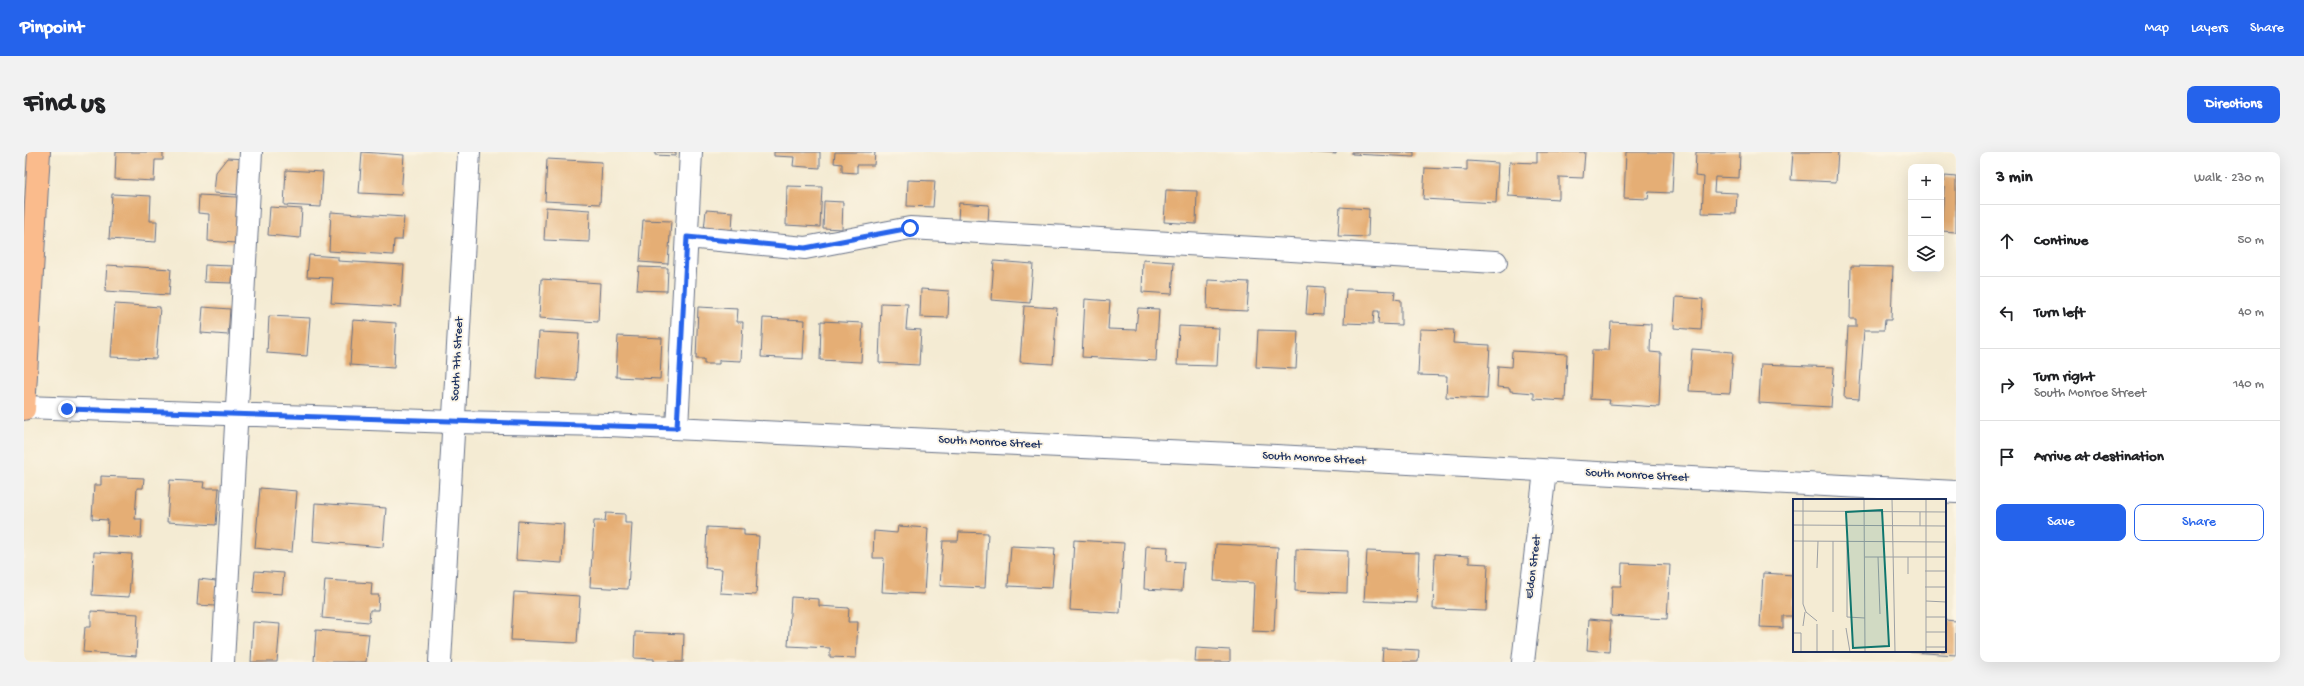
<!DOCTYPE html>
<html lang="en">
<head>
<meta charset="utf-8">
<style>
  body { margin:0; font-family:"Gochi Hand",sans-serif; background:#f2f2f2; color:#202124 }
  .controls { position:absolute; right:12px; top:12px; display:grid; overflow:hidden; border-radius:8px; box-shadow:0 4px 16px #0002 }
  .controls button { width:36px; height:36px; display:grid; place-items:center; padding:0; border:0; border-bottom:1px solid #e0e0e0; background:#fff; color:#202124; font:20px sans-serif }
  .stop { position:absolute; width:12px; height:12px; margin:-9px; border:3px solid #2563eb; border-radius:50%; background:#fff }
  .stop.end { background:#2563eb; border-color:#fff; box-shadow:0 1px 4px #0008 }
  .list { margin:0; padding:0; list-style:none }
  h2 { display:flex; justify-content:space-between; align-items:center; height:52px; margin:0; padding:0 16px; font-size:17px }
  h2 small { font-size:13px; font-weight:400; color:#757577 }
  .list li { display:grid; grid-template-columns:26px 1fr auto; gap:12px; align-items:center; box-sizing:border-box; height:72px; padding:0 16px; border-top:1px solid #e0e0e0 }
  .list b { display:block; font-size:15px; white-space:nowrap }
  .list p { margin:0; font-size:13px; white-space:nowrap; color:#757577 }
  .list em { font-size:13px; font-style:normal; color:#757577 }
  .actions { display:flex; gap:8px; padding:12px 16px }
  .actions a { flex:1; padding:9px 0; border:1px solid #2563eb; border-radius:8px; text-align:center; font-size:14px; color:#2563eb }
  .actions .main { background:#2563eb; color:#fff }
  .icon { flex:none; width:22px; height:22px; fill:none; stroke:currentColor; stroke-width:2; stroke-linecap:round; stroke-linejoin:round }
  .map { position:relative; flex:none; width:1932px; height:510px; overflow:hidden; border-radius:8px }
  header { display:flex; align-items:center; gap:24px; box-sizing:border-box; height:56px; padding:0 20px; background:#2563eb; color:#fff }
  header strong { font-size:19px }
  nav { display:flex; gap:22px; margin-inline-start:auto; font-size:14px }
  .intro { display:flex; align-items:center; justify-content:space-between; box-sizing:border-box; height:96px; padding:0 24px }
  h1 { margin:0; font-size:28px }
  .button { padding:10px 18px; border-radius:8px; background:#2563eb; color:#fff; font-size:14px; font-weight:700 }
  main { display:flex; gap:24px; padding:0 24px }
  aside { flex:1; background:#fff; border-radius:8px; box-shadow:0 4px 16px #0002 }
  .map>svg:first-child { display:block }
</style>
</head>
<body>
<header>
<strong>Pinpoint</strong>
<nav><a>Map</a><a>Layers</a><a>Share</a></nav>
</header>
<div class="intro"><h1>Find us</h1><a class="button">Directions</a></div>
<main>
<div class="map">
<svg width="1932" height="510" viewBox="0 0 1932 510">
  <rect width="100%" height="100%" fill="#fcf5e5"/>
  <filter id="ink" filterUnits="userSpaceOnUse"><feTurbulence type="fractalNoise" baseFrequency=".025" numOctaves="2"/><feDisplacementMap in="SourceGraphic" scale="8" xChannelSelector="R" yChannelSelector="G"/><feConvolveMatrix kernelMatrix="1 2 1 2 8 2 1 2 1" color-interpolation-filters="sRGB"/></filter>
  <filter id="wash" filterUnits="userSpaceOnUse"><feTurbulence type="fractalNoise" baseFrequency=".012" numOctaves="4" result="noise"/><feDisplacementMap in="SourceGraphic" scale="16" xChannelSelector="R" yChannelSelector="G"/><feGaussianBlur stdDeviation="0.9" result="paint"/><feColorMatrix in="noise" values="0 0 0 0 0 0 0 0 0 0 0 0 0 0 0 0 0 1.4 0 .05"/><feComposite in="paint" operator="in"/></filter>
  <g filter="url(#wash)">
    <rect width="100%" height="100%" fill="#f4ebd3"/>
    <g id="blocks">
      <path fill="#e5ae74" d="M92 0H139V8H131L130 29 91 27Z
        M338 0 380 3 377 43 335 41Z
        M631 0H652V4L631 3Z
        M750 0H796V16L769 14 770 5 750 4Z
        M811 0H851L850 13H833V21L818 20V12L810 11Z
        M1286 0H1312V2Z
        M1328 0H1390V5L1328 2Z
        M1513 0H1561L1559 26 1535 25V47L1484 44 1486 10 1513 11Z
        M1602 0H1650L1648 41 1625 40 1624 47 1600 46Z
        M1672 0H1716L1715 26 1691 25 1690 40 1713 41 1712 62 1678 61 1680 25 1671 24Z
        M1769 0H1814L1812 30 1767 28Z
        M203 6 222 7 219 43 190 41 192 20Z
        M523 7 578 10 576 52 521 49Z
        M1443 9 1474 11 1472 51 1399 47 1401 16 1443 18Z
        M262 18 299 20 297 55 260 53Z
        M1921 24 1932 25V80L1917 79Z
        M884 28 911 29 909 55 883 54Z
        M763 34 798 35 796 75 762 73Z
        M1142 38 1173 39 1172 72 1140 70Z
        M88 42 127 44 126 69H133L132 90 85 87Z
        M175 43 213 45 211 91 184 89 185 62 174 61Z
        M800 49 819 50 818 77 799 76Z
        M935 51 965 53 964 70 934 68Z
        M246 55 278 57 276 86 244 83Z
        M522 55 566 58 565 90 520 88Z
        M1316 55 1345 57 1344 85 1314 84Z
        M682 58 709 60 708 80 680 78Z
        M307 60 380 65 378 88H370L369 103 305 99Z
        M619 68 647 69 644 112 616 110Z
        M285 103 314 105V109L380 113 377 155 307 151 309 126 283 125Z
        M1119 108 1150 110 1148 142 1118 140Z
        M970 109 1009 112 1006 151 967 148Z
        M83 113 147 117 145 143 81 139Z
        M181 113 209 114 208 131 180 130Z
        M1827 114 1869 115 1867 168H1861L1860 178H1840L1835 247 1820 246 1824 175H1832V167H1826Z
        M615 115 644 116 643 139 613 138Z
        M517 127 576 131 574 170 515 166Z
        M1184 128 1225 130 1223 159 1183 157Z
        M1284 134 1300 135 1299 163 1282 162Z
        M897 137 925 139 924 166 896 165Z
        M1322 137 1371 139 1370 147 1377 148V173L1354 172 1355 159H1350L1349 172 1320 171Z
        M1652 145 1679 147 1677 178 1650 176Z
        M1061 147 1086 149 1084 177 1112 178 1114 156 1135 157 1132 209 1058 205Z
        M857 151 884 152 882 177 897 178 895 213 855 211Z
        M91 152 136 155 132 207 87 205Z
        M1000 154 1033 156 1029 212 996 210Z
        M179 155 206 157 204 183 177 181Z
        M674 155 714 157 713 170H719L717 209 695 208V212H680V207H672Z
        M245 164 286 166 283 204 243 201Z
        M739 166 781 168 779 207 737 205Z
        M329 168 372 171 370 216 326 213Z
        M797 169 839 171 837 210 796 208Z
        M1587 170 1627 172 1626 200 1637 201 1635 255 1585 252 1586 248 1566 247 1568 198H1585Z
        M1155 174 1195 176 1193 214 1153 213Z
        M1396 177 1430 178 1429 191 1466 193 1463 247 1422 245 1423 224 1394 223Z
        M1234 178 1274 179 1272 217 1232 215Z
        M515 180 555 182 552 229 512 226Z
        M594 184 638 186 636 227 592 225Z
        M1668 197 1709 200 1706 241 1665 239Z
        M1488 199 1543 202 1541 249 1510 247V241L1486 239V236L1473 235 1474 214 1487 215Z
        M1737 212 1810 215 1807 255 1735 251Z
        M77 324 120 326 119 336H113L111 367H118L117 386 83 384 84 368 68 367 70 333H77Z
        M146 328 180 330 179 336H195L192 373 143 370Z
        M236 336 273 339 268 400 231 396Z
        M291 351 362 356 359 395 289 389Z
        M582 361 601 362V371H608L604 437 566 435 570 369H581Z
        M494 369 540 372 538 411 492 408Z
        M874 374 904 376 900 442 858 440 860 406H849L850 379 873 381Z
        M683 375 720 377V383L735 384 732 443 696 441 698 417 681 416Z
        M935 380 964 381 961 436 916 434 919 389H934Z
        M1050 388 1100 391 1096 461 1046 458Z
        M1192 392 1254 395 1250 480 1228 479 1230 431 1190 429Z
        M987 394 1031 396 1028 436 984 434Z
        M1122 394 1144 395 1143 409 1160 410 1158 439 1120 437Z
        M1272 397 1324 399 1323 441 1271 439Z
        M1343 399 1395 401 1393 451 1340 449Z
        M70 400 108 402 105 445 68 443Z
        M1411 402 1445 404V411L1464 412 1462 459 1409 457Z
        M1598 411 1646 413 1643 467 1587 464 1588 434H1597Z
        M231 419 260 421 258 442 229 440Z
        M1739 421 1770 423V464H1759V476L1736 475Z
        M175 427 192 429 191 454 173 453Z
        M301 428 348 431 347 443H355L354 458H346L345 470 298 466Z
        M490 440 556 444 553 491 487 488Z
        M767 445 795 447V454L825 456 824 470H834L832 506 806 505V496L764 494Z
        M67 459 114 462 112 504 59 500 61 475H67Z
        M1565 467 1587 469 1585 500 1563 498Z
        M1921 468 1932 469V503L1886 500 1921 499Z
        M229 470 256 472 253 510H227Z
        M292 478 345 482 342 510H290Z
        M611 480 660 482 659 510H630V507L610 506Z
        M1172 496 1206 498V510H1171Z
        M1359 496 1395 498 1394 510H1358Z"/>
    </g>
  </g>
  <g filter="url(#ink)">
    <use href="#blocks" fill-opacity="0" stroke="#677187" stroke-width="1"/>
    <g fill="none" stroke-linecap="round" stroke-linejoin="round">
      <g stroke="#677187" stroke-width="24">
        <path id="minor" d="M663 85 781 96 886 76 1472 110
          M0 255 430 270 585 273 1252 304 1932 340
          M653 276 667 0
          M199 510 227 0
          M416 510 445 0
          M1499 510 1521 319"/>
      </g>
      <g stroke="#677187" stroke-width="24">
        <path id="major" d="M0 257 15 0"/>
      </g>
      <use href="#minor" stroke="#fff" stroke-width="22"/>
      <use href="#major" stroke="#fabb8c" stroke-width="22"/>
    </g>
  </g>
  <g fill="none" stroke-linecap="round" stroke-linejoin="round" filter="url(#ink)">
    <path stroke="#2563eb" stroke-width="5" d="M43 257 653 276 663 85 781 96 886 76"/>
  </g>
  <g text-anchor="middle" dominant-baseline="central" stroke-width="3.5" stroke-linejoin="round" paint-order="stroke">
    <g font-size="12" fill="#1b2f5e" stroke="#fcf5e5">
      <text transform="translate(434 207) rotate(-87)">South 7th Street</text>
      <text transform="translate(966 291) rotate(3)">South Monroe Street</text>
      <text transform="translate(1290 307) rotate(3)">South Monroe Street</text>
      <text transform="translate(1613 324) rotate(3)">South Monroe Street</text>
      <text transform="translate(1510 415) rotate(-83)">Eldon Street</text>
    </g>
  </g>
  <g transform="translate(1769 347)">
    <rect width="153" height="153" fill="#f4ebd3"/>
    <path fill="none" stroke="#9da0a4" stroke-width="1" d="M10 0V105L13 113 24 122M71 0 72 153M99 0 102 153M133 0V153M0 12 153 13M0 26 153 27M127 27V13M0 42 153 43M40 42V113M54 42V118L72 119M72 58H153M85 58 87 115M115 58V75M24 69 25 42M132 72H153M132 88H153M133 102 153 103M133 118H153M24 125V153M10 127 12 113M53 129 57 153M133 133H153M0 134H8V153M133 148H153M40 153V131"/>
    <path fill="#0f766e" fill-opacity="0.15" stroke="#0f766e" stroke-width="2" d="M89 11 96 147 60 149 53 13Z"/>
    <rect width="153" height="153" fill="none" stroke="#1b2f5e" stroke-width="2"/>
  </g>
</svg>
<div class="controls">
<button>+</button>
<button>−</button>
<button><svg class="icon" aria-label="layers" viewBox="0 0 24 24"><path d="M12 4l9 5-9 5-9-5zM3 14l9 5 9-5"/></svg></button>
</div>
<div class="stop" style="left:886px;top:76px"></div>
<div class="stop end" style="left:43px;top:257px"></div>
</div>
<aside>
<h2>3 min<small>Walk · 230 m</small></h2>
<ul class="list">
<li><svg class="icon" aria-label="ahead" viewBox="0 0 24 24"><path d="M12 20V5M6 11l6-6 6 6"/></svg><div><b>Continue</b></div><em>50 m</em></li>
<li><svg class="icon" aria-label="left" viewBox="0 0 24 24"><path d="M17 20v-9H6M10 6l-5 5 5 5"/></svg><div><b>Turn left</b></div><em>40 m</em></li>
<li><svg class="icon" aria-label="right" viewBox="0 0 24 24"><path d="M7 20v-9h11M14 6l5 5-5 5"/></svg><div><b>Turn right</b><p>South Monroe Street</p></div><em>140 m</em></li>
<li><svg class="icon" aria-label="arrive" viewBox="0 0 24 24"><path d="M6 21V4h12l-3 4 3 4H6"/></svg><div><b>Arrive at destination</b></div></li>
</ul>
<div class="actions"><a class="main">Save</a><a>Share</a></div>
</aside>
</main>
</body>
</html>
